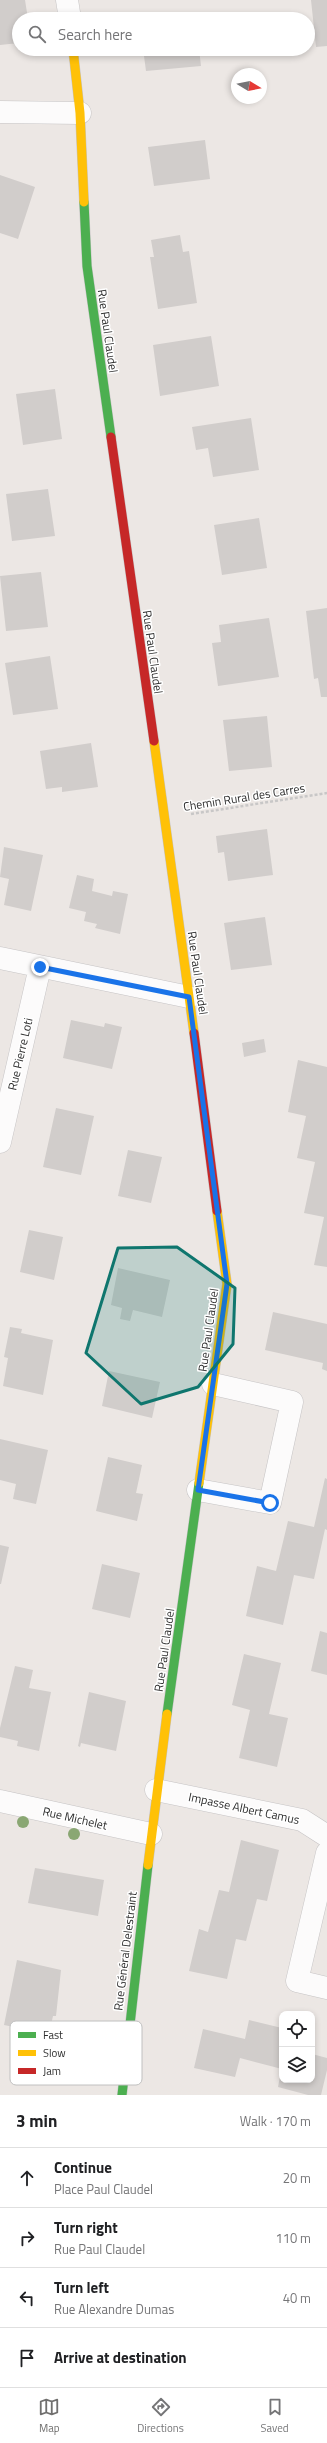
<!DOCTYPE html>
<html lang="en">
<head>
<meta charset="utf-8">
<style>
  body { margin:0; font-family:"Titillium Web",sans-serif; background:#f6f6f6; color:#202124 }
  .controls { position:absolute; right:12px; bottom:12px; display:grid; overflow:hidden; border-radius:8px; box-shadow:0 2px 6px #0003 }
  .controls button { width:36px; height:36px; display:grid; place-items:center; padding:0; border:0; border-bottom:1px solid #e0e0e0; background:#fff; color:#202124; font:20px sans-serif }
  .compass { position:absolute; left:231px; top:68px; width:36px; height:36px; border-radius:50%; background:#fff; box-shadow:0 2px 6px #0003; rotate:100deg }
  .stop { position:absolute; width:12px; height:12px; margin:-9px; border:3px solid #1a73e8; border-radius:50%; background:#fff }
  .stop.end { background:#1a73e8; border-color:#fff; box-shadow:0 1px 4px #0008 }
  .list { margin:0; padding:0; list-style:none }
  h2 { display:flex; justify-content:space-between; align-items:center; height:52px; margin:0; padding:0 16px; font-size:17px }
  h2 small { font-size:13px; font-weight:400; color:#757577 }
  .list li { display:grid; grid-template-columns:26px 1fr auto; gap:12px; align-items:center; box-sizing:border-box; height:60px; padding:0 16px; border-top:1px solid #e0e0e0 }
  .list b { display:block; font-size:15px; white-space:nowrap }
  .list p { margin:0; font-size:13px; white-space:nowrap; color:#757577 }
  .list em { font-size:13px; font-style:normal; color:#757577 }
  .icon { flex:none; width:22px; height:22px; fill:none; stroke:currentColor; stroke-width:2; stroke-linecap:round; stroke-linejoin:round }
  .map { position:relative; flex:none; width:327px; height:2095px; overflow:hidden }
  .search { position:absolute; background:#fff; box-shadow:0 2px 6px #0003; left:12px; right:12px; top:12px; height:44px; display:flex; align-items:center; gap:10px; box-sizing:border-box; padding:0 14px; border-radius:22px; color:#757577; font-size:15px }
  .sheet { height:292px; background:#fff }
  nav { display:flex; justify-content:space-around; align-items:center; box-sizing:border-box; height:56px; border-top:1px solid #e0e0e0; background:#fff; font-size:11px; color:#757577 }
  nav a { display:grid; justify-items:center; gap:2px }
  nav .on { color:#706f6e }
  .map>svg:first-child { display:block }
</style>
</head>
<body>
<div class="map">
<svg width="327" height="2095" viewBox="0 0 327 2095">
  <rect width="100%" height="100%" fill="#ece7e4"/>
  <path fill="#d1cdcb" d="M0 0H25L28 19H19V43L0 45Z
    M311 0H327V46L316 47Z
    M158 49H199L201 66 146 71 144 56 159 55Z
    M205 140 210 179 154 186 148 147Z
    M0 175 35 187 18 239 0 233Z
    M180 235 183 252 189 251 197 303 158 309 150 257H154L151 240Z
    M211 336 219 386 160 396 153 345Z
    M55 389 62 439 23 445 16 394Z
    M251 418 259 470 213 477 208 448 196 450 192 427Z
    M48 489 55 536 12 541 6 494Z
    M259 518 267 568 222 575 214 525Z
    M41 572 48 627 6 631 0 576Z
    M327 608V697H321L318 678 314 679 306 611Z
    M269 618 279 677 218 686 212 643 221 642 219 625Z
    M50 656 58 709 13 715 5 663Z
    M267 716 272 767 229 771 223 720Z
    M91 743 98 787 62 792V787L46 789 40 751Z
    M267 829 273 875 228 881 224 852 218 853 216 836Z
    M4 847 43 855 31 911 4 905 9 879 0 877Z
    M77 875 94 879 92 891 112 896 113 891 128 894 120 934 95 928 97 924 84 921 86 912 69 908Z
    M265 917 272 965 231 970 224 923Z
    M71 1020 104 1027 105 1023 122 1027 112 1069 63 1058Z
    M264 1039 266 1052 244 1057 242 1043Z
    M298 1060 327 1067V1267L314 1265 324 1217 304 1213 315 1162 297 1158 306 1116 288 1112Z
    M56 1108 94 1116 81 1175 43 1167Z
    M128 1150 162 1157 151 1203 118 1196Z
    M29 1230 63 1237 54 1280 20 1272Z
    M118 1268 170 1280 162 1317 133 1310 130 1321 120 1319 122 1308 111 1305Z
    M273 1312 327 1324V1371L322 1369 323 1363 265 1350Z
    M10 1327 22 1329 21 1333 53 1340 43 1395 3 1386 8 1358 4 1357Z
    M109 1371 160 1382 152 1418 102 1406Z
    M0 1439 48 1450 36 1504 13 1499 16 1484 0 1480Z
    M108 1457 142 1465 136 1493 143 1494 137 1521 96 1511Z
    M325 1478 327 1479V1530L325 1529 314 1579 294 1575 283 1625 246 1616 257 1566 276 1571 288 1521 314 1527Z
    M0 1545 9 1547 1 1584H0Z
    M102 1564 140 1573 130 1618 92 1609Z
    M320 1631 327 1633V1675L311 1671Z
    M244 1654 281 1663 269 1714 288 1718 277 1767 239 1758 250 1710 232 1705Z
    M15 1666 33 1670 29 1688 51 1692 39 1751 17 1746 18 1741 0 1737V1728Z
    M89 1692 126 1701 116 1751 81 1743 80 1747 78 1746Z
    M241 1840 279 1850 267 1901 257 1899 246 1941 236 1939 227 1979 189 1971 199 1929 208 1932 219 1890 229 1892Z
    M35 1868 104 1880 98 1916 28 1903Z
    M17 1960 61 1970 56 2016H53L49 2034 4 2025Z
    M249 2020 282 2028V2069L240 2058 235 2077 194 2068 203 2029 245 2039Z
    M312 2054 327 2058V2070L321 2095H308L278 2087 281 2071 282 2080H312Z"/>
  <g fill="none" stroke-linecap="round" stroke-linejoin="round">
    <g stroke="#c6c4c5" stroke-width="23">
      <path id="street" d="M67 0 70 19
        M0 112 80 113
        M0 958 189 997
        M0 1142 40 967
        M198 1490 270 1503 292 1402 213 1384
        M156 1790 302 1820 327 1836
        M0 1801 151 1834
        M327 1853 297 1981 327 1988"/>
    </g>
    <g stroke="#c6c4c5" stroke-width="10">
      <path id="fast" d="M84 202 87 266 111 437
        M167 1714 199 1483
        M122 2095 148 1865"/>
    </g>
    <g stroke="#c6c4c5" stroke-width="10">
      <path id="slow" d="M73 49 80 113 84 202
        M154 741 194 1033
        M199 1483 227 1284 217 1211
        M148 1865 167 1714"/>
    </g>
    <g stroke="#c6c4c5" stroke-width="10">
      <path id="jam" d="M111 437 154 741
        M194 1033 217 1211"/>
    </g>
    <path stroke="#c8c7c7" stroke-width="2.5" stroke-dasharray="3 2" stroke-linecap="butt" d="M191 814 327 793"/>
    <use href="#street" stroke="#fcfbfb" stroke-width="22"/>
    <use href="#fast" stroke="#4caf50" stroke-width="9"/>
    <use href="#slow" stroke="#ffc107" stroke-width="9"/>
    <use href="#jam" stroke="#c62828" stroke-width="9"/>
  </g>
  <g fill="#8aa773">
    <circle cx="23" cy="1822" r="6"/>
    <circle cx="74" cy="1834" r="6"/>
  </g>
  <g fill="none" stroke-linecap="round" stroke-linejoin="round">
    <path stroke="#1a73e8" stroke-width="5" d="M40 967 189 997 227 1284 198 1490 270 1503"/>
  </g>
  <path fill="#0f766e" fill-opacity="0.2" stroke="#0f766e" stroke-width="3" stroke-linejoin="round" d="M177 1247 235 1288 233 1344 198 1387 141 1404 86 1353 118 1248Z"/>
  <g text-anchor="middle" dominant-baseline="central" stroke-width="3" stroke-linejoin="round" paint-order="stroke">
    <g font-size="12" fill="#2e2e2e" stroke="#fff">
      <text transform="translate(108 331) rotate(82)">Rue Paul Claudel</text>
      <text transform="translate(153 652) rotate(82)">Rue Paul Claudel</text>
      <text transform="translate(244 797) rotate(-9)">Chemin Rural des Carres</text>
      <text transform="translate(198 973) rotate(82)">Rue Paul Claudel</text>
      <text transform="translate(20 1054) rotate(-77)">Rue Pierre Loti</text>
      <text transform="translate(208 1330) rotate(-82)">Rue Paul Claudel</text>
      <text transform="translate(164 1650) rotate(-82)">Rue Paul Claudel</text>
      <text transform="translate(244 1808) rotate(12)">Impasse Albert Camus</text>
      <text transform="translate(75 1818) rotate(13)">Rue Michelet</text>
      <text transform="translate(125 1951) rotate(-83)">Rue Général Delestraint</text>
    </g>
  </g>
  <rect x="10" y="2021" width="132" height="64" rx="6" fill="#fff" stroke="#c0c0c0" stroke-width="1"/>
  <rect x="18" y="2032" width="18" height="6" fill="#4caf50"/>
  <rect x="18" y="2050" width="18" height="6" fill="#ffc107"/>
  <rect x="18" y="2068" width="18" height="6" fill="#c62828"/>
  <g font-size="11" fill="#2e2e2e">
    <text x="43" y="2039">Fast</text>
    <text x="43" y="2057">Slow</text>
    <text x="43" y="2075">Jam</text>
  </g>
</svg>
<div class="controls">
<button><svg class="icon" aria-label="locate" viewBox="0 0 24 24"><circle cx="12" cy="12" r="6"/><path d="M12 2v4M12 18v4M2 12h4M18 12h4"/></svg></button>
<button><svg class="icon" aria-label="layers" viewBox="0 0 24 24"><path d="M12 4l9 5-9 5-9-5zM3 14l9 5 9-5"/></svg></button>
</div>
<svg class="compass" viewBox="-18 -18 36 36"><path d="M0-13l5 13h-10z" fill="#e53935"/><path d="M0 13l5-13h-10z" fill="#757577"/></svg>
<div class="stop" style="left:270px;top:1503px"></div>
<div class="stop end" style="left:40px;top:967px"></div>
<div class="search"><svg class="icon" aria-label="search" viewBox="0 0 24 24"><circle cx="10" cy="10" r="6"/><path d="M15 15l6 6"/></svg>Search here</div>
</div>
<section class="sheet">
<h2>3 min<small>Walk · 170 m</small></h2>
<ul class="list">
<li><svg class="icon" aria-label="ahead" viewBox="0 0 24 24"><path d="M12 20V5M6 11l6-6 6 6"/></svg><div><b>Continue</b><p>Place Paul Claudel</p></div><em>20 m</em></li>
<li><svg class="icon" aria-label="right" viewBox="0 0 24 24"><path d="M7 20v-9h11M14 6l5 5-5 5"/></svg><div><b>Turn right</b><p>Rue Paul Claudel</p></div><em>110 m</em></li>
<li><svg class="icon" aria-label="left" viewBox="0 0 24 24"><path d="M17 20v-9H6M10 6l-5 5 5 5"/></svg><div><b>Turn left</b><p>Rue Alexandre Dumas</p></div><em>40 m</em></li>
<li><svg class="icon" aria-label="arrive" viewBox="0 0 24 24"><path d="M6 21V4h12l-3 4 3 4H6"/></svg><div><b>Arrive at destination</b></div></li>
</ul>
</section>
<nav>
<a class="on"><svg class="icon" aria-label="map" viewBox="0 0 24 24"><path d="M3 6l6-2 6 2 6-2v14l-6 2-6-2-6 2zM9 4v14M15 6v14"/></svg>Map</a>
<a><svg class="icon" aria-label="directions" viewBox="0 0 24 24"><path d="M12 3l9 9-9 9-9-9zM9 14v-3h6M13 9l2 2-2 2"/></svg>Directions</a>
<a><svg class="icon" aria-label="saved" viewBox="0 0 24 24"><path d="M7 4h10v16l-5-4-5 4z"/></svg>Saved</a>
</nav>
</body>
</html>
